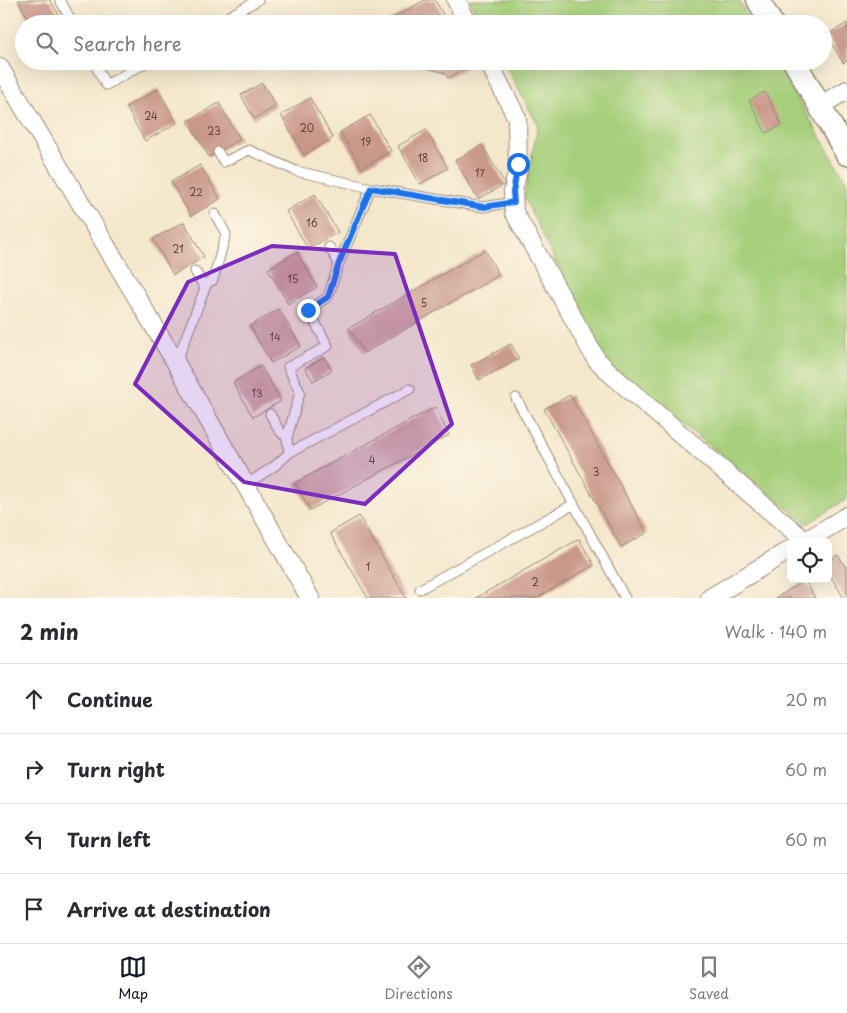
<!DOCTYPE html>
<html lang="en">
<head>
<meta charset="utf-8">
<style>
  body { margin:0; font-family:"Playpen Sans",sans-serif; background:#f2f2f3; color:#2b2b33 }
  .controls { position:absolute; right:15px; bottom:15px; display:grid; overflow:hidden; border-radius:8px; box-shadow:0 5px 20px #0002 }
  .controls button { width:45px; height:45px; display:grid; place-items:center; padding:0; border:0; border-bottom:1px solid #e1e1e2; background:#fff; color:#2b2b33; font:25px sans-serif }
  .stop { position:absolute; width:15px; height:15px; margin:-11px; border:4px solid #1a73e8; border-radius:50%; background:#fff }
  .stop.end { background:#1a73e8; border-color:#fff; box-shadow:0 1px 5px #0008 }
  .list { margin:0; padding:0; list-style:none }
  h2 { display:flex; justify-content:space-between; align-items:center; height:65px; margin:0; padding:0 20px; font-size:21px }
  h2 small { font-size:16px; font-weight:400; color:#7c7c81 }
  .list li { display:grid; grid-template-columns:32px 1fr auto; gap:15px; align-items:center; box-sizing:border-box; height:70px; padding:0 20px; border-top:1px solid #e1e1e2 }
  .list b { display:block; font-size:19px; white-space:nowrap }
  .list em { font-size:16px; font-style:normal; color:#7c7c81 }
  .icon { flex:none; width:28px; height:28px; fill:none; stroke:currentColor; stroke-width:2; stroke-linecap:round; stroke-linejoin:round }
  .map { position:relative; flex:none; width:847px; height:598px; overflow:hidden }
  .search { position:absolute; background:#fff; box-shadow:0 5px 20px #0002; left:15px; right:15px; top:15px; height:55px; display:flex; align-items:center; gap:12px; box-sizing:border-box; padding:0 18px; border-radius:28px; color:#7c7c81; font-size:19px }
  .sheet { height:345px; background:#fff }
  nav { display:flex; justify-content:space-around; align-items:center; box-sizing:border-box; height:70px; border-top:1px solid #e1e1e2; background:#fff; font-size:14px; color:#7c7c81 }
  nav a { display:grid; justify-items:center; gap:2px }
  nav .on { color:#111827 }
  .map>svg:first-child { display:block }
</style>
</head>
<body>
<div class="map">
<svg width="847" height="598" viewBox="0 0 847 598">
  <rect width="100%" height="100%" fill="#fcf5e5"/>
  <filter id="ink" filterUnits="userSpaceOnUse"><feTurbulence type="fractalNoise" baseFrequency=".02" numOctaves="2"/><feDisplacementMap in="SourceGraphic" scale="10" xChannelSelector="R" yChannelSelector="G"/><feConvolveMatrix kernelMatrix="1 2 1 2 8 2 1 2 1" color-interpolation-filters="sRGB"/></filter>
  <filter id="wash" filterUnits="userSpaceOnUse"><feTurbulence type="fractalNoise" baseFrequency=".0096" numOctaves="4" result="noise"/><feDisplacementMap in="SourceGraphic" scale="20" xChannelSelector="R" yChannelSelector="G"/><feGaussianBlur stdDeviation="1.12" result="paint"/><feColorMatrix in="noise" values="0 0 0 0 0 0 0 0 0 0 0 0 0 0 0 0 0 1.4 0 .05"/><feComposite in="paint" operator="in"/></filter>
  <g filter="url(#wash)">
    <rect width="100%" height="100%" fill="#f4e7cc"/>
    <path fill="#a5cf7a" stroke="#707c4c" d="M469 0H738L753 24H482Z
      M503 61H775L847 182V499L807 524 604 361 524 197 538 125Z"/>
    <g id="blocks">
      <path fill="#c9988b" d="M18 0H50L59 15 44 24H31Z
        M425 0H435L448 24H391L389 20Z
        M65 14 70 24H47Z
        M847 23V61L843 63 827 35Z
        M403 61H469L471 65 448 78 445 73Z
        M262 83 276 106 254 119 241 95Z
        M158 89 177 123 145 141 126 107Z
        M765 92 782 125 766 133 749 100Z
        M310 98 333 138 304 155 281 115Z
        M219 103 240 139 209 157 188 121Z
        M370 115 391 151 362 168 340 132Z
        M426 130 448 168 420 184 398 146Z
        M482 145 505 184 478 199 455 160Z
        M200 165 220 199 191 216 171 182Z
        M315 194 338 232 308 249 286 211Z
        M184 222 204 257 173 275 153 239Z
        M485 250 499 275 364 353 349 328Z
        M297 252 317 287 288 304 268 269Z
        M279 309 301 346 271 363 250 326Z
        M511 344 519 359 479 380 471 365Z
        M324 357 332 370 313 381 305 368Z
        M261 366 281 401 253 417 233 383Z
        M570 395 647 533 621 547 544 409Z
        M435 407 449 435 310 510 295 483Z
        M359 516 406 598H368L330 533Z
        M579 539 594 565 537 598H476Z
        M838 555 847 569V598H844L828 572V561Z
        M805 580 815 598H776Z"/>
    </g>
  </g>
  <g filter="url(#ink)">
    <use href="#blocks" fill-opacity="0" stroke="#988875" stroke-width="1"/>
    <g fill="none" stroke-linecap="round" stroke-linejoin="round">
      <g stroke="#988875" stroke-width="11">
        <path id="service" d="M60 0 73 24
          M215 24 258 0
          M93 61 106 85 149 61
          M218 152 224 162 249 150 296 171 371 188 483 207 514 202
          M339 263 371 188
          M195 271 203 285 213 280 226 234 215 214
          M176 363 207 283
          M516 398 625 598
          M270 414 279 430 287 438 300 392 288 367 328 346 308 310 328 297 339 263 329 247
          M287 438 289 453 410 389
          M247 484 276 465 289 453
          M420 589 574 504"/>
      </g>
      <g stroke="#988875" stroke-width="20">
        <path id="minor" d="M456 0 468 24
          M488 61 517 118 518 169 513 191 514 212 596 359 612 375 805 541
          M0 68 176 363 310 598
          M819 106 847 90
          M804 542 847 516
          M710 598 791 549"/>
      </g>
      <g stroke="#988875" stroke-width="25">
        <path id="tertiary" d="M758 0 772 24
          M794 61 847 154"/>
      </g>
      <use href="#service" stroke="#fff" stroke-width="9"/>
      <use href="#minor" stroke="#fff" stroke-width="18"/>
      <use href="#tertiary" stroke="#fff" stroke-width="22"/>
    </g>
  </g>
  <g fill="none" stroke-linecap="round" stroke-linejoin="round" filter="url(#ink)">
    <path stroke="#1a73e8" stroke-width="6" d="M308 310 328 297 339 263 371 188 484 207 514 202 513 192 518 164"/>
  </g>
  <path fill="#7b2cbf" fill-opacity="0.2" stroke="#7b2cbf" stroke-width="4" stroke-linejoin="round" d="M272 246 395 254 452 424 365 504 244 482 135 384 188 282Z"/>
  <g text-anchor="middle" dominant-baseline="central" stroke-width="4" stroke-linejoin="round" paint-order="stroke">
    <g font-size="10" fill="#5e4639">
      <text x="151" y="115">24</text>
      <text x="307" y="127">20</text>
      <text x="214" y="130">23</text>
      <text x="366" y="141">19</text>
      <text x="423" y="157">18</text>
      <text x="480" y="172">17</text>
      <text x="196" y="191">22</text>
      <text x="312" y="222">16</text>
      <text x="178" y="248">21</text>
      <text x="293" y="278">15</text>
      <text x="424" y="302">5</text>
      <text x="275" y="336">14</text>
      <text x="257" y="392">13</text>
      <text x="372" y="459">4</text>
      <text x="596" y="471">3</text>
      <text x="368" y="566">1</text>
      <text x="535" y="581">2</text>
    </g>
  </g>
</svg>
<div class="controls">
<button><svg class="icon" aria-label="locate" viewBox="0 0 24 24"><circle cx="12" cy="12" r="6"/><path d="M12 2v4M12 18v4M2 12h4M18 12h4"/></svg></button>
</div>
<div class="stop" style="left:518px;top:164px"></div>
<div class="stop end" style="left:308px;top:310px"></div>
<div class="search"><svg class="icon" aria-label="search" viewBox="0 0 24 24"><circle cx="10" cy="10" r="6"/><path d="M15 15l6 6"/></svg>Search here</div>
</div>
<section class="sheet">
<h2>2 min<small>Walk · 140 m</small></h2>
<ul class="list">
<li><svg class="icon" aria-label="ahead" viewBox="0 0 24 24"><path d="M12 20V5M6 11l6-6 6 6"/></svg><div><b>Continue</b></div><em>20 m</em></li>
<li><svg class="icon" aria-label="right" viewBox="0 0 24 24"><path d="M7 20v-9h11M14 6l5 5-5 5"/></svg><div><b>Turn right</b></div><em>60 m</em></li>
<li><svg class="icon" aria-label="left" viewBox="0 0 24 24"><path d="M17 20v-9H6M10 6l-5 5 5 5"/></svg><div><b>Turn left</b></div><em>60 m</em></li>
<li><svg class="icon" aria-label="arrive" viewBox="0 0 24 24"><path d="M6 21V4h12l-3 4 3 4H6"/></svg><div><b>Arrive at destination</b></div></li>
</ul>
</section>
<nav>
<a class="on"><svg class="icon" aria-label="map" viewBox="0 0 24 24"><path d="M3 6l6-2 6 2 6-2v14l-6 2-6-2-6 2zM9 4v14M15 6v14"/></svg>Map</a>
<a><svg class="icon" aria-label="directions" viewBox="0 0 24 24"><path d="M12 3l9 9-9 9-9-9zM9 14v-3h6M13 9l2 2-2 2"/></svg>Directions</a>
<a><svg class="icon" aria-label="saved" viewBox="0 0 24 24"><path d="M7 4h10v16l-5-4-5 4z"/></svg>Saved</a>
</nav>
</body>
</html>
